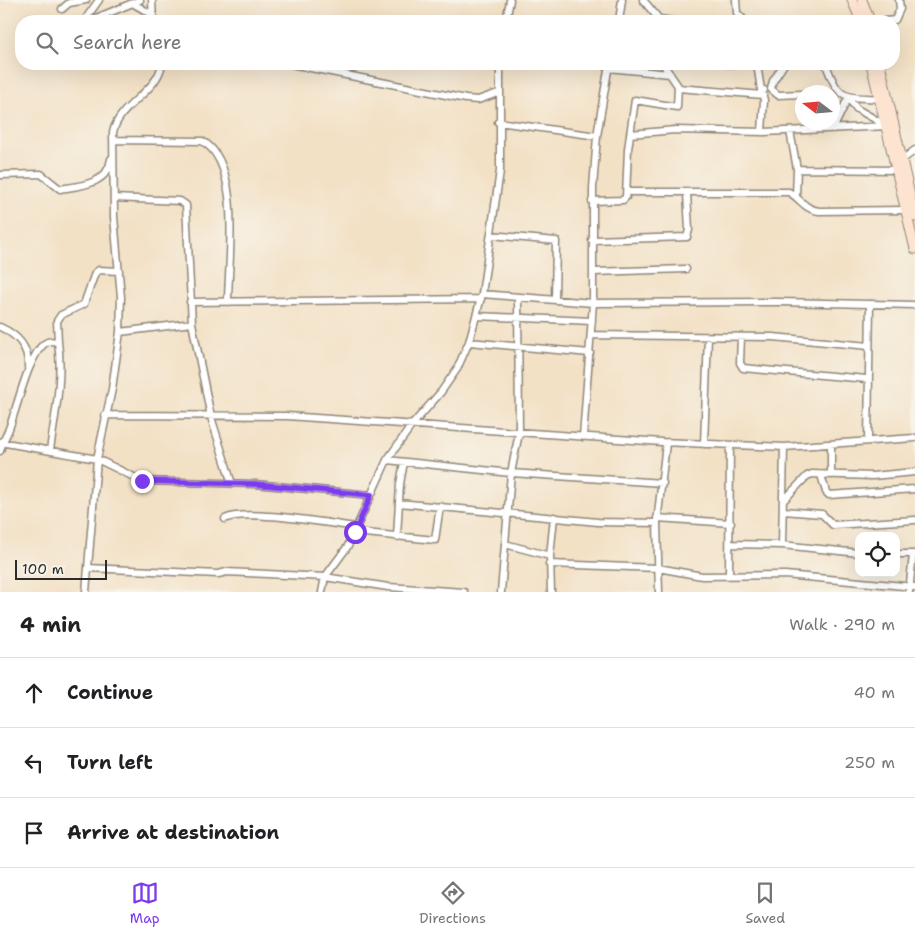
<!DOCTYPE html>
<html lang="en">
<head>
<meta charset="utf-8">
<style>
  body { margin:0; font-family:"Shantell Sans",sans-serif; background:#f6f6f6; color:#202124 }
  .controls { position:absolute; right:15px; bottom:15px; display:grid; overflow:hidden; border-radius:10px; box-shadow:0 5px 20px #0002 }
  .controls button { width:45px; height:45px; display:grid; place-items:center; padding:0; border:0; border-bottom:1px solid #e0e0e0; background:#fff; color:#202124; font:25px sans-serif }
  .compass { position:absolute; left:795px; top:85px; width:45px; height:45px; border-radius:50%; background:#fff; box-shadow:0 5px 20px #0002; rotate:286deg }
  .scale { position:absolute; left:15px; bottom:12px; width:92px; box-sizing:border-box; padding-left:5px; border:2px solid #2b2b2b; border-top:0; font-size:14px; line-height:18px; white-space:nowrap; color:#2b2b2b; -webkit-text-stroke:4px #f7f3e8; paint-order:stroke }
  .stop { position:absolute; width:15px; height:15px; margin:-11px; border:4px solid #7c3aed; border-radius:50%; background:#fff }
  .stop.end { background:#7c3aed; border-color:#fff; box-shadow:0 1px 5px #0008 }
  .list { margin:0; padding:0; list-style:none }
  h2 { display:flex; justify-content:space-between; align-items:center; height:65px; margin:0; padding:0 20px; font-size:21px }
  h2 small { font-size:16px; font-weight:400; color:#757577 }
  .list li { display:grid; grid-template-columns:32px 1fr auto; gap:15px; align-items:center; box-sizing:border-box; height:70px; padding:0 20px; border-top:1px solid #e0e0e0 }
  .list b { display:block; font-size:19px; white-space:nowrap }
  .list em { font-size:16px; font-style:normal; color:#757577 }
  .icon { flex:none; width:28px; height:28px; fill:none; stroke:currentColor; stroke-width:2; stroke-linecap:round; stroke-linejoin:round }
  .map { position:relative; flex:none; width:915px; height:592px; overflow:hidden }
  .search { position:absolute; background:#fff; box-shadow:0 5px 20px #0002; left:15px; right:15px; top:15px; height:55px; display:flex; align-items:center; gap:12px; box-sizing:border-box; padding:0 18px; border-radius:20px; color:#757577; font-size:19px }
  .sheet { height:275px; background:#fff }
  nav { display:flex; justify-content:space-around; align-items:center; box-sizing:border-box; height:70px; border-top:1px solid #e0e0e0; background:#fff; font-size:14px; color:#757577 }
  nav a { display:grid; justify-items:center; gap:2px }
  nav .on { color:#7c3aed }
  .map>svg:first-child { display:block }
</style>
</head>
<body>
<div class="map">
<svg width="915" height="592" viewBox="0 0 915 592">
  <rect width="100%" height="100%" fill="#f7f3e8"/>
  <filter id="ink" filterUnits="userSpaceOnUse"><feTurbulence type="fractalNoise" baseFrequency=".02" numOctaves="2"/><feDisplacementMap in="SourceGraphic" scale="10" xChannelSelector="R" yChannelSelector="G"/><feConvolveMatrix kernelMatrix="1 2 1 2 8 2 1 2 1" color-interpolation-filters="sRGB"/></filter>
  <filter id="wash" filterUnits="userSpaceOnUse"><feTurbulence type="fractalNoise" baseFrequency=".0096" numOctaves="4" result="noise"/><feDisplacementMap in="SourceGraphic" scale="20" xChannelSelector="R" yChannelSelector="G"/><feGaussianBlur stdDeviation="1.12" result="paint"/><feColorMatrix in="noise" values="0 0 0 0 0 0 0 0 0 0 0 0 0 0 0 0 0 1.4 0 .05"/><feComposite in="paint" operator="in"/></filter>
  <g filter="url(#wash)">
    <rect width="100%" height="100%" fill="#f3e1c6"/>
  </g>
  <g filter="url(#ink)">
    <g fill="none" stroke-linecap="round" stroke-linejoin="round">
      <g stroke="#8f8678" stroke-width="9">
        <path id="street" d="M152 0 153 21H158
          M643 0 659 19 672 21
          M736 0 737 13 745 21
          M134 4 153 15
          M62 9 69 3 86 0
          M84 21 99 0
          M89 21 140 0
          M506 21 510 0
          M619 21 622 0
          M885 21 895 20 900 9 899 0
          M291 64 466 99 478 100 498 93
          M727 64H763
          M757 64 761 90H764
          M784 64 773 81 771 89 778 95 802 94
          M826 64C839 102 844 96 880 99
          M608 68 670 74
          M678 88 763 95
          M761 90 764 100 762 132
          M812 92H815
          M848 98 857 109 887 126
          M498 122 597 136
          M833 129 848 98
          M790 131 797 169 796 196
          M630 134 675 130 764 132 887 126
          M113 140 202 141C243 163 228 262 228 302
          M902 160 915 150
          M797 169 896 170
          M0 175 41 174 60 189C79 186 108 185 111 159
          M628 192H789C801 199 804 209 819 211L905 210
          M114 198 180 201 186 205 192 323 211 417 232 484
          M592 201 623 200 626 197 628 149 635 100 677 107 678 86 665 67 666 64
          M491 235 556 241 555 300
          M592 240 687 237 689 230 687 193
          M593 272 686 269
          M482 294 593 303 779 302 915 305
          M190 302 481 299
          M476 316 592 321
          M0 327C18 335 29 347 28 367
          M120 332 192 323
          M591 335 773 337 869 346
          M741 337 740 363 743 368 867 379
          M58 342 57 321 61 315 84 304 95 273 99 270 119 271
          M469 342 590 353
          M105 415 287 416 662 442 784 447 915 438
          M583 437 593 303V188L597 136 609 64
          M868 441 870 304
          M0 442 97 459 142 481 255 484 371 495
          M704 444 708 337
          M831 444V475
          M0 451C2 442 7 435 10 426 17 407 29 355 44 344 49 340 52 341 58 342 63 377 55 415 50 450
          M387 460 511 473 663 483
          M821 475 826 492 829 495 915 489
          M783 501 807 476 812 474 872 476 915 472
          M399 503 598 522 657 523
          M783 511 822 514 833 525 915 520
          M657 518 731 523
          M225 519C243 508 332 524 357 527
          M355 532 435 540 440 506
          M397 537 400 484 404 462
          M505 544 550 556
          M731 544 782 545 859 553
          M782 545 784 447
          M896 554H915
          M549 564 658 568 702 576 785 575 915 587
          M88 568 218 574 227 572 325 577 388 587 464 592
          M729 575 730 445
          M86 592 97 459 112 389 120 332 121 297 114 217 113 132C120 103 157 93 162 64
          M322 592 325 577 348 546 387 460 412 425 441 392 457 369 469 342 482 294 500 171V64
          M501 592 511 473 519 433 518 297
          M551 592 550 556 554 517
          M659 592 657 523 666 443
          M909 592 913 554"/>
      </g>
      <g stroke="#8f8678" stroke-width="11">
        <path id="secondary" d="M852 0 861 21
          M862 0 870 21
          M871 64 915 249
          M880 64 915 217"/>
      </g>
      <use href="#street" stroke="#fff" stroke-width="6"/>
      <use href="#secondary" stroke="#fde4d1" stroke-width="9"/>
    </g>
  </g>
  <g fill="none" stroke-linecap="round" stroke-linejoin="round" filter="url(#ink)">
    <path stroke="#7c3aed" stroke-width="6" d="M142 481 255 484 371 495 355 532"/>
  </g>
</svg>
<div class="controls">
<button><svg class="icon" aria-label="locate" viewBox="0 0 24 24"><circle cx="12" cy="12" r="6"/><path d="M12 2v4M12 18v4M2 12h4M18 12h4"/></svg></button>
</div>
<svg class="compass" viewBox="-18 -18 36 36"><path d="M0-13l5 13h-10z" fill="#e53935"/><path d="M0 13l5-13h-10z" fill="#757577"/></svg>
<div class="scale">100 m</div>
<div class="stop" style="left:355px;top:532px"></div>
<div class="stop end" style="left:142px;top:481px"></div>
<div class="search"><svg class="icon" aria-label="search" viewBox="0 0 24 24"><circle cx="10" cy="10" r="6"/><path d="M15 15l6 6"/></svg>Search here</div>
</div>
<section class="sheet">
<h2>4 min<small>Walk · 290 m</small></h2>
<ul class="list">
<li><svg class="icon" aria-label="ahead" viewBox="0 0 24 24"><path d="M12 20V5M6 11l6-6 6 6"/></svg><div><b>Continue</b></div><em>40 m</em></li>
<li><svg class="icon" aria-label="left" viewBox="0 0 24 24"><path d="M17 20v-9H6M10 6l-5 5 5 5"/></svg><div><b>Turn left</b></div><em>250 m</em></li>
<li><svg class="icon" aria-label="arrive" viewBox="0 0 24 24"><path d="M6 21V4h12l-3 4 3 4H6"/></svg><div><b>Arrive at destination</b></div></li>
</ul>
</section>
<nav>
<a class="on"><svg class="icon" aria-label="map" viewBox="0 0 24 24"><path d="M3 6l6-2 6 2 6-2v14l-6 2-6-2-6 2zM9 4v14M15 6v14"/></svg>Map</a>
<a><svg class="icon" aria-label="directions" viewBox="0 0 24 24"><path d="M12 3l9 9-9 9-9-9zM9 14v-3h6M13 9l2 2-2 2"/></svg>Directions</a>
<a><svg class="icon" aria-label="saved" viewBox="0 0 24 24"><path d="M7 4h10v16l-5-4-5 4z"/></svg>Saved</a>
</nav>
</body>
</html>
